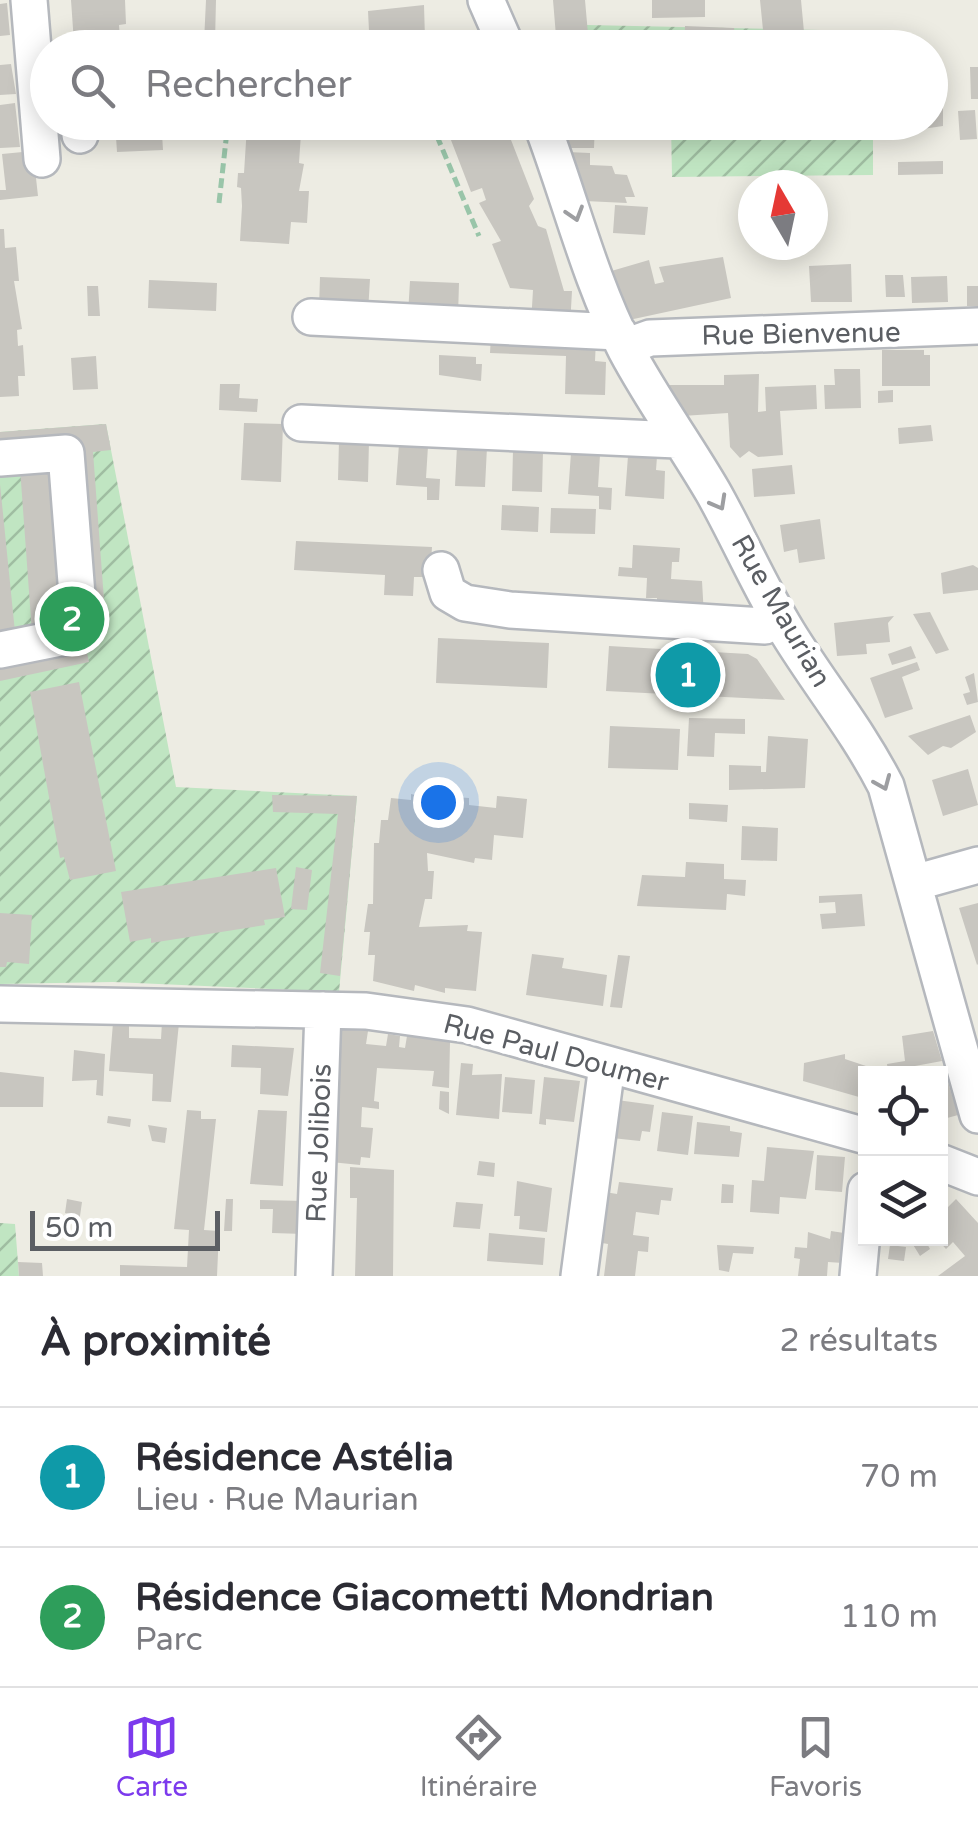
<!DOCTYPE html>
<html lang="fr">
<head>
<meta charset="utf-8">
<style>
  body { margin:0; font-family:"Varela Round",sans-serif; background:#f7f7f7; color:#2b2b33 }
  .controls { position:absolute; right:30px; bottom:30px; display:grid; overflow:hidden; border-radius:0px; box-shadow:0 5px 25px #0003 }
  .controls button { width:90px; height:90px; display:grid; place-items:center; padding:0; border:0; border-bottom:2px solid #e1e1e2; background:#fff; color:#2b2b33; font:50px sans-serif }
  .compass { position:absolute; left:738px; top:170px; width:90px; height:90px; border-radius:50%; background:#fff; box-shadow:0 5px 25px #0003; rotate:351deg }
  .scale { position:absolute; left:30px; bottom:25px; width:190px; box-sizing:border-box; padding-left:10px; border:5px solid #5b5e63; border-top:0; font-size:28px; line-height:35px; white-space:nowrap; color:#5b5e63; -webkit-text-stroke:8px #fff; paint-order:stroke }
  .you { position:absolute; left:438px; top:802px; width:35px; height:35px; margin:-25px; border:8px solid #fff; border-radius:50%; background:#1a73e8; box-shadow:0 0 0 15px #1a73e833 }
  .badge { display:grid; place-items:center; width:65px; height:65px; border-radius:50%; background:#7c3aed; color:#fff; font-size:32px; font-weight:700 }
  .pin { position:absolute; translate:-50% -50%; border:5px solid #fff; box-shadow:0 2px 10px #0006 }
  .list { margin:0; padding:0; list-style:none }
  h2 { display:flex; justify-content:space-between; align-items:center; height:130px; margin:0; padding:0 40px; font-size:42px }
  h2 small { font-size:32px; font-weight:400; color:#7c7c81 }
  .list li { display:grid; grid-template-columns:65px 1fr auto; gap:30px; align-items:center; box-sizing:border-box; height:140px; padding:0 40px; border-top:2px solid #e1e1e2 }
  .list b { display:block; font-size:38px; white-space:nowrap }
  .list p { margin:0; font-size:32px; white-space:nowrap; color:#7c7c81 }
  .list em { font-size:32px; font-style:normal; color:#7c7c81 }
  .icon { flex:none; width:55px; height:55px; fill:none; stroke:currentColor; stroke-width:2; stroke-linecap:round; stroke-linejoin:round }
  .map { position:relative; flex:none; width:978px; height:1276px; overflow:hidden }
  .search { position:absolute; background:#fff; box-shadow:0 5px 25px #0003; left:30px; right:30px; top:30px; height:110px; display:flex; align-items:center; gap:25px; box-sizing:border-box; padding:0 35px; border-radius:55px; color:#7c7c81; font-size:38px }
  .sheet { height:410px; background:#fff }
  nav { display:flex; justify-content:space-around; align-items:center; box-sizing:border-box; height:140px; border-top:2px solid #e1e1e2; background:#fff; font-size:28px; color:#7c7c81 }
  nav a { display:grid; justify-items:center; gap:5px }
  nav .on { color:#7c3aed }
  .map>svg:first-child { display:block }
</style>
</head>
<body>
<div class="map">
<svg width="978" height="1276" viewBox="0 0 978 1276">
  <defs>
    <pattern id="garden-furrows" width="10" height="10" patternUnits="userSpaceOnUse" patternTransform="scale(2.5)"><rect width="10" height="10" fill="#c0e5c2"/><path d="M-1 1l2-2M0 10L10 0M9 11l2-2" fill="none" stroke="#9fbda1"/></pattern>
  </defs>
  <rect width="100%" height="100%" fill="#edece3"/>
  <path fill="url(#garden-furrows)" d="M587 25 867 31 871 34 872 47 522 44 587 35Z
    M671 123H873V175L672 177Z
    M106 424 176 787 357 796 339 992 113 982 0 984V432Z
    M0 1223 15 1224 19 1276H0Z"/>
  <path fill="#c8c6c0" d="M71 0H125L126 24 119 25 120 39 143 37 144 48 74 43Z
    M206 0H216L215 42H204Z
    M553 0H585L588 34 556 36Z
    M652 0H705V17L652 18Z
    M760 0H801L804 32 763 30Z
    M7 3 10 35 0 36V4Z
    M424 5 425 39H386L385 31H369L368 11Z
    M685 26 734 28 737 45 684 48Z
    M470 37 474 48H432L446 41Z
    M11 64 16 94 0 95V65Z
    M970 67H978V99H971Z
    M930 94H943V126L902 132V122H930Z
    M15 103 20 147 0 148V105Z
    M975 110 977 139 960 140 958 111Z
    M115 122H168L169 134H162L163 150 117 152Z
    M238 122H296L295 133H301L299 163 304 164 299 191H309L307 223 291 222 289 244 240 241 242 206 241 188 237 187 238 173H244L247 126Z
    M341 122H388L387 136 340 133Z
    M444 122H504L534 199 529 206 538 226 546 229 564 291H572L570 326 531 323 533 290 510 288 492 244 501 241 479 203 486 200 482 188 471 192Z
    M556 122H595L594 148H566Z
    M33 151 38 196 0 200V190H6L2 154Z
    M567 152 590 153V165L612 166 615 174 627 175 635 197H625L627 203 585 201Z
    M943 161V174L898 175V162Z
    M615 205 648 207 645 235 613 233Z
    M0 229H4L5 248 16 247 19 281H14L22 329 17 330 18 346 23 345 25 376H18L19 396 0 397Z
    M723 257 731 298 629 320 608 272 649 260 655 284 664 282 659 267Z
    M851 264 852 302H811L809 266Z
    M885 275H903L905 297H886Z
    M947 276 948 302 912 303 911 277Z
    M320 277 370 279 368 312 319 309Z
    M149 280 217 283 216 311 148 308Z
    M410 281 459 283 458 316 408 314Z
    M87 286H98L100 316H88Z
    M967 286H978V306H967Z
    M491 335 596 340 595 361 606 362 605 395 565 394 566 356 490 353Z
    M882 350H924V355H930V386H882Z
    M439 355 476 357V364H482L481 381 439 375Z
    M96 356 98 389 73 390 71 358Z
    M834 369H860L861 408 825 409 824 385H835Z
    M759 374 758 412 766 411 765 387 816 385 817 409 780 411 783 455 758 457 749 451 740 458 730 447 728 413 682 416 664 385H724V375Z
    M220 384H240L239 398 258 399 257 412 219 410Z
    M893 390V402L878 403V391Z
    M244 423 283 424 281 482 241 480Z
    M106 424 111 450 93 452 106 627 90 628 76 443 0 449V432Z
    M931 425 933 441 899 444 898 428Z
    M339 440 369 441 368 482 338 480Z
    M399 444 428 446 426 478 440 479 439 500H427V487L396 485Z
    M457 446 487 447 485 487 455 486Z
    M513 450 543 451 542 492 512 491Z
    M571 453 600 455 598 487 612 488 611 510 599 509V496L568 494Z
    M628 456 657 457 656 470 665 471 664 499 625 496Z
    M57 465 69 629 32 633 20 468Z
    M792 465 795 494 754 497 752 469Z
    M0 484 16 642 0 644Z
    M502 505 539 507 538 532 501 530Z
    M551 508 596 509 595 534 550 533Z
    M820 519 825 559 799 563 797 549 784 552 780 525Z
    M296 541 432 547 430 577H414L413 596 384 595 385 575 294 570Z
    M633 545 680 548 679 562H672L671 579 702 581 704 616 657 614V598H646L647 578 618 576 619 567 632 568Z
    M973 565 978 568V590L943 594 941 573Z
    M930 612 949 650 936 654 913 614Z
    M894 616 888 623 890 642 866 644 867 654 837 656 834 623Z
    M438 638 549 643 547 688 436 683Z
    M85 643 89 662 0 681V660Z
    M609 646 748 654 757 659 785 700 606 691Z
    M911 646 916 658 892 665 888 654Z
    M917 662 920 670 902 677 913 709 885 718 870 678Z
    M974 673 978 702 967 705 963 694 970 692 965 677Z
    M79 682 116 871 70 880 64 857 60 858 30 692Z
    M970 715 976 732 951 748 943 746 928 755 908 736Z
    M689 718 745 719V734L715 733 714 757 687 756Z
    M610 726 680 729 678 770 608 768Z
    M768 736 808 739 805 788 729 790V765L761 766V772H766Z
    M968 769 978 805 943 816 932 780Z
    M411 794 455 804V797L469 798V805L496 808 497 796 527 799 523 838 494 835 492 860 475 858 474 863 427 853 428 871H434L432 899H425L419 927 468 925 467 931 482 932 476 991 445 988V993L415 985 414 991 373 981 375 955H368L370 932H364L368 904H373L374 843H379L381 820H388L391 798 411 800Z
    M272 795 357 796 340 976 320 973 338 814 273 812Z
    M689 803 728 805 727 822 689 819Z
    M742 826 778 828 777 861 741 860Z
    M686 862 724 864V879L746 880 745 896 727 894 726 910 637 906 642 875 685 877Z
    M296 867 312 870 307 910 291 909Z
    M276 868 285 917 264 920 265 925 151 943V938L130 942 121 892Z
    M862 894 865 926 822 929 820 914 836 913 835 902 819 903V896Z
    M978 903V964L977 965 959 908Z
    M0 913 32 915 29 964 7 962 6 967H0Z
    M532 954 564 958 562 968 607 975 603 1006 526 995Z
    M618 955 630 956 622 1008 610 1007Z
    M162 1022 179 1023 171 1102 152 1101 153 1074 109 1071 113 1023H129V1038L161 1039Z
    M339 1029 368 1031 366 1044 386 1046 388 1034 400 1036 399 1047 405 1048 407 1036 450 1042 449 1088 432 1086 434 1071 377 1068 374 1101 379 1102V1109L362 1107 361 1127 373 1128 370 1158 361 1157 360 1165 331 1162Z
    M933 1031 942 1061 888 1071 887 1064 905 1061 902 1036Z
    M232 1045 294 1048 288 1096 260 1094 261 1068 231 1067Z
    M74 1050 105 1054 103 1096 96 1095 97 1080 72 1081Z
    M845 1054V1059L887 1073 866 1074V1099L803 1081 804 1063Z
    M461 1063 473 1064 472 1075 502 1074 499 1119 456 1115Z
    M944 1069 958 1115 940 1120V1074L932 1072Z
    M0 1072 44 1077 43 1107H0Z
    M505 1077 535 1080 532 1114 502 1112Z
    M544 1077 580 1081 574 1122 546 1119V1125L539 1124Z
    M440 1091 449 1092V1114L439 1109Z
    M617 1100 654 1105 650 1132 642 1131 640 1141 612 1138Z
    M187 1110 201 1111V1119H216L204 1230 219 1231 217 1276H120V1265L187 1267 189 1230 174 1229Z
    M258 1110 287 1111 283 1186 250 1184Z
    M662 1112 693 1116 688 1155 657 1151Z
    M108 1116 131 1119 130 1127 107 1123Z
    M697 1122 730 1126V1131L742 1133 739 1157 694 1154Z
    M148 1125 167 1128 165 1143 152 1141Z
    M767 1147 814 1151 806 1199 780 1197 779 1214 750 1212 752 1180 764 1181Z
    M817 1155 845 1157 842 1192 815 1190Z
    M479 1161 495 1163 494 1177 477 1175Z
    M350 1167 394 1170 393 1276H355L357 1198H350Z
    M517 1181 552 1188 547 1232 519 1229 520 1216H514Z
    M619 1182 673 1188 671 1201 661 1200 659 1215 636 1212 633 1235 649 1237 648 1252 638 1251 635 1276H604L608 1244 602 1243 604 1231 600 1230 605 1192 617 1194Z
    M722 1184 734 1185 733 1203H721Z
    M67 1199 82 1202 79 1223 72 1222 73 1215 65 1213Z
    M226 1199H233L232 1231H224Z
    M956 1199 978 1223V1276H938L965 1256 953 1242 946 1249 936 1238H940L944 1211Z
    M260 1200 305 1201 304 1234 272 1233 273 1209H260Z
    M456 1202 483 1204 480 1229 453 1227Z
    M831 1231 844 1233 843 1263 828 1262 827 1276H798L800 1259 794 1258 795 1247 807 1248 808 1232 830 1239Z
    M489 1233 545 1238 543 1265 487 1261Z
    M916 1238H924L930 1249 920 1256 912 1243Z
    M717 1245 754 1247 753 1254 733 1253 729 1272 719 1270Z
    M890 1245 906 1247 904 1261 888 1259Z
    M18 1262 42 1263 43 1276H19Z"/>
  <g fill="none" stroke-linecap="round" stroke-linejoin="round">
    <g stroke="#b5b8bd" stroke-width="40">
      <path id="minor" d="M29 0 42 159
        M486 0 507 48
        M79 122 80 135
        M541 122C570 198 589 278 626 350 652 399 685 444 713 492 739 538 760 588 788 633 820 685 858 731 886 786L978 1115
        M311 317 618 332
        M625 347 650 338 978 326
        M301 423 677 440
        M0 458 66 453 80 634 0 650
        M441 570 448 593 465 603 510 610 765 626 778 618
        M914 883 978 865
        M0 1004 366 1011 467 1025 866 1136
        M940 1162 978 1177
        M314 1276 323 1010
        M579 1276 607 1065
        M858 1276 866 1190"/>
    </g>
    <path stroke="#99c5a9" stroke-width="5" stroke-dasharray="10 5" stroke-linecap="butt" d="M431 122 479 236
      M219 203 228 122"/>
    <use href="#minor" stroke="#fff" stroke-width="35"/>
  </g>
  <defs><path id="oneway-chevron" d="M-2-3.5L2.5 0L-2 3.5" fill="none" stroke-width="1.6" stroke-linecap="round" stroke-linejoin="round" transform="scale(2.5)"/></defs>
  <g stroke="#9d9ea1">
    <use href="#oneway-chevron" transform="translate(575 214) rotate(73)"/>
    <use href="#oneway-chevron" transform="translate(719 503) rotate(61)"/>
    <use href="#oneway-chevron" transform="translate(883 783) rotate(67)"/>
  </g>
  <g text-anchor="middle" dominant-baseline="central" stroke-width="10" stroke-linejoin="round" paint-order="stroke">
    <g font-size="28" fill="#5b5e63" stroke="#fff">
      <text transform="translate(801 334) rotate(-1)">Rue Bienvenue</text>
      <text transform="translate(781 611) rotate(60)">Rue Maurian</text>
      <text transform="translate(556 1053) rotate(15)">Rue Paul Doumer</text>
      <text transform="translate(319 1143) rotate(-88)">Rue Jolibois</text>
    </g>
  </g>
</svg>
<div class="controls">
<button><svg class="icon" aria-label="locate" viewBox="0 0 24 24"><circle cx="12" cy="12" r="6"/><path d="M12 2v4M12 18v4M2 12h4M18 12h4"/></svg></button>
<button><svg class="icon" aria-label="layers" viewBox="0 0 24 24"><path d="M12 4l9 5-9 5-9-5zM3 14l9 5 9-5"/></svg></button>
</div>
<svg class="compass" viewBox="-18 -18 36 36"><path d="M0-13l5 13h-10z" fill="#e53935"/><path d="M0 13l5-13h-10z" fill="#7c7c81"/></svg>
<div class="scale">50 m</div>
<div class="you"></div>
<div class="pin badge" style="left:688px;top:675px;background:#0f9aa8">1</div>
<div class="pin badge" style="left:72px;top:619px;background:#2e9e5b">2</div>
<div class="search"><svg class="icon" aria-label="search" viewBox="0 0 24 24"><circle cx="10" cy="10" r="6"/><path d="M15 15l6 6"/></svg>Rechercher</div>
</div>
<section class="sheet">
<h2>À proximité<small>2 résultats</small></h2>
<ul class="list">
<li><span class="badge" style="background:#0f9aa8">1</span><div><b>Résidence Astélia</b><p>Lieu · Rue Maurian</p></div><em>70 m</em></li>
<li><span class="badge" style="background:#2e9e5b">2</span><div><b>Résidence Giacometti Mondrian</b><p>Parc</p></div><em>110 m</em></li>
</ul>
</section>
<nav>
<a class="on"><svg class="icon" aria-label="map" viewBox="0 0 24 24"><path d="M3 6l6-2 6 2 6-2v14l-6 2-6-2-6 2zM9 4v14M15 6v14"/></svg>Carte</a>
<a><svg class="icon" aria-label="directions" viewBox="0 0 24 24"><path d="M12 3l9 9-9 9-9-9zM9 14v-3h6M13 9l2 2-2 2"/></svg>Itinéraire</a>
<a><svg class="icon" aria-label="saved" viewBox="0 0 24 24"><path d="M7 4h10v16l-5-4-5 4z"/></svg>Favoris</a>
</nav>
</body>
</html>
